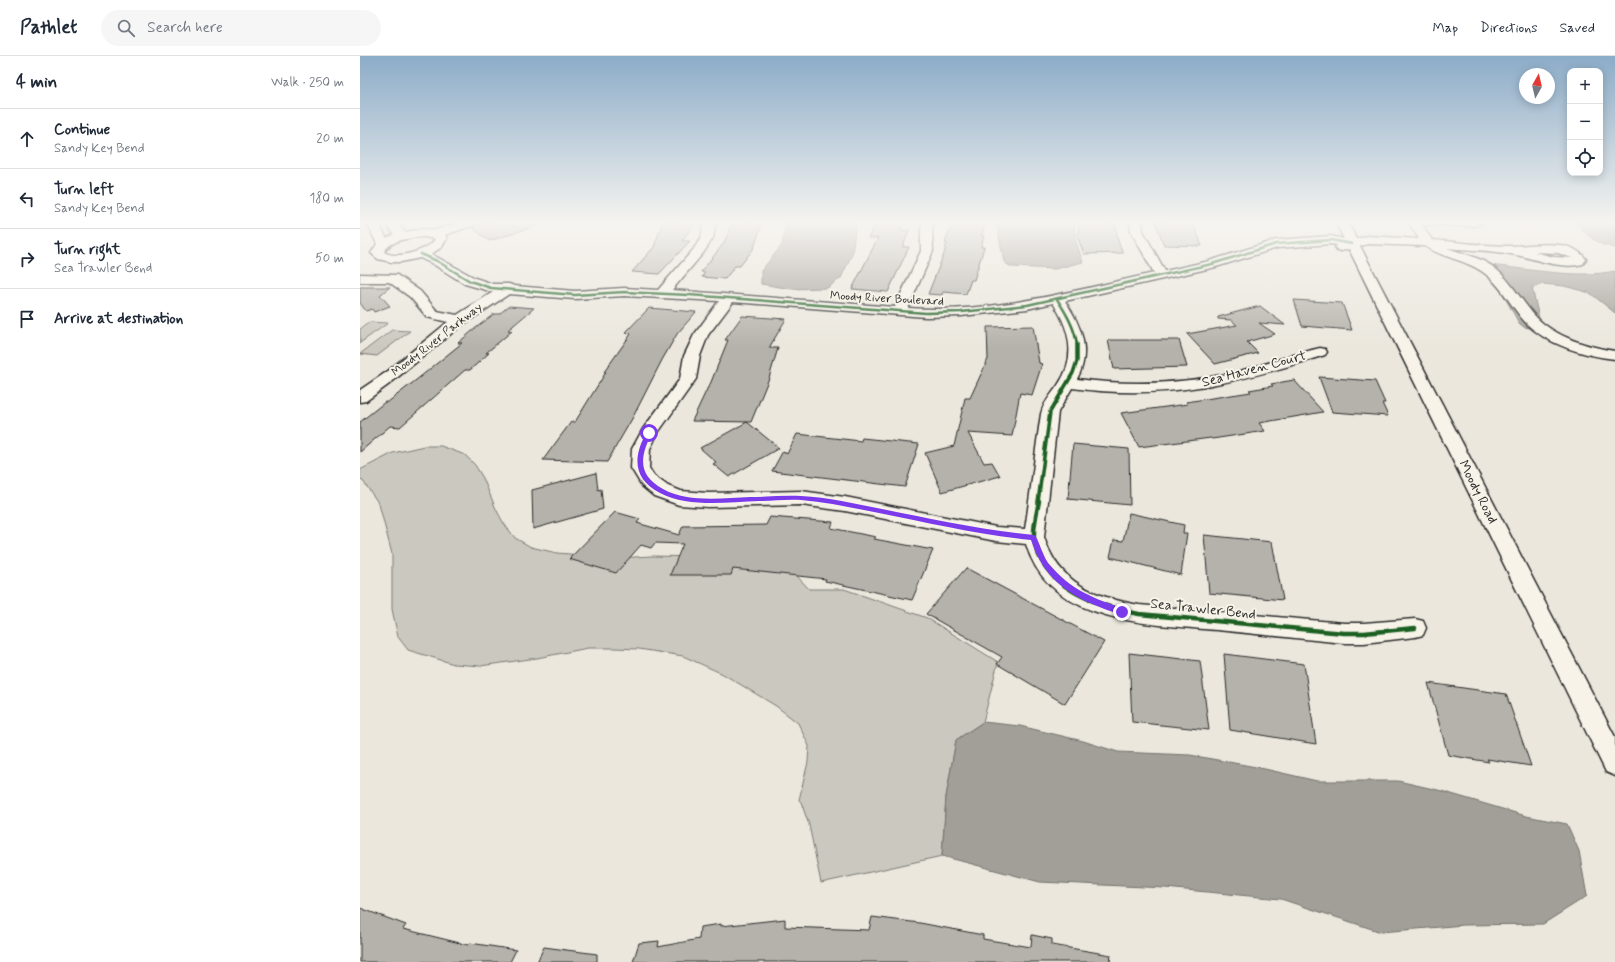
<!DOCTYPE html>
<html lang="en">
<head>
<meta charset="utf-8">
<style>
  body { margin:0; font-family:Mynerve,sans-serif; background:#f6f6f7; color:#1f2937 }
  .controls { position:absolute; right:12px; top:12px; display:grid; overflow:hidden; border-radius:8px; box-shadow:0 2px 10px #0003 }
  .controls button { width:36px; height:36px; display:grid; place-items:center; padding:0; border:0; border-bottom:1px solid #e0e1e3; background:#fff; color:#1f2937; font:20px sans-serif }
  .compass { position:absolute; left:1159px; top:12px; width:36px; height:36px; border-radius:50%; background:#fff; box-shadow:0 2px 10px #0003; rotate:8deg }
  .stop { position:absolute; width:12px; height:12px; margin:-9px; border:3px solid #7c3aed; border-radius:50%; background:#fff }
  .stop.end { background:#7c3aed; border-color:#fff; box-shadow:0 1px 4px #0008 }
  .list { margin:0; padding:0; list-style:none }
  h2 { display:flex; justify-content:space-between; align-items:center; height:52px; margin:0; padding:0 16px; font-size:17px }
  h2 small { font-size:13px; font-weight:400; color:#747a83 }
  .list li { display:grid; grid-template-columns:26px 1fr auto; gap:12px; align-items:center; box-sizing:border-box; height:60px; padding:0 16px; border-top:1px solid #e0e1e3 }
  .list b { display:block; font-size:15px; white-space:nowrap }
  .list p { margin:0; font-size:13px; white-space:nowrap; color:#747a83 }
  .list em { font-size:13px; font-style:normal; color:#747a83 }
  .icon { flex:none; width:22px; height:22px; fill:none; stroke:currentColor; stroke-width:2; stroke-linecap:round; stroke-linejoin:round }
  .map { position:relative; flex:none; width:1255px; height:906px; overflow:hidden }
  header { display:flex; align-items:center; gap:24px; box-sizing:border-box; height:56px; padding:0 20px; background:#fff; border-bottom:1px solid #e0e1e3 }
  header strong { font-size:19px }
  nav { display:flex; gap:22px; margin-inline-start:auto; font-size:14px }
  .search { width:280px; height:36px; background:#f6f6f7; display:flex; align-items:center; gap:10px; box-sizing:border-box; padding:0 14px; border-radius:22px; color:#747a83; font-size:15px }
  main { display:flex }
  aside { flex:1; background:#fff }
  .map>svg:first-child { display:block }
</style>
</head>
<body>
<header>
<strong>Pathlet</strong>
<div class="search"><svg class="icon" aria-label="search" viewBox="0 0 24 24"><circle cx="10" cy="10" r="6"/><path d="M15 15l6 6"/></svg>Search here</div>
<nav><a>Map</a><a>Directions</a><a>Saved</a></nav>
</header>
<main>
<aside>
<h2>4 min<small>Walk · 250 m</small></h2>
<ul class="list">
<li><svg class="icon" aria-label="ahead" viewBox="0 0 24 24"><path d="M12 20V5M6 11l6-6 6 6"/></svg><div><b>Continue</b><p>Sandy Key Bend</p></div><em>20 m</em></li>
<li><svg class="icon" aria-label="left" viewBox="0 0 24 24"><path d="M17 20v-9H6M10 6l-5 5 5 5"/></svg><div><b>Turn left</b><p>Sandy Key Bend</p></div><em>180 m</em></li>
<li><svg class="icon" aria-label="right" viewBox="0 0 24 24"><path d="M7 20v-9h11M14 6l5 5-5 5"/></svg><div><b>Turn right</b><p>Sea Trawler Bend</p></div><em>50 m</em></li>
<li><svg class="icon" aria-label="arrive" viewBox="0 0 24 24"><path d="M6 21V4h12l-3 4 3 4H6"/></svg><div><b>Arrive at destination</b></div></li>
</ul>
</aside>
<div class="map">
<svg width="1255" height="906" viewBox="0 0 1255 906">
  <rect width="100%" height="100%" fill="#ebe7dd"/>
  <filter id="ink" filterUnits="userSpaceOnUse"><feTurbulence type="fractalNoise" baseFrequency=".025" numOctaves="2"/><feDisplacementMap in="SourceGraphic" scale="8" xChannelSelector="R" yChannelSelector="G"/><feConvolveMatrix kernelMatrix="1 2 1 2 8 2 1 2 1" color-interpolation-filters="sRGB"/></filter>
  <g filter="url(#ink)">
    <path fill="#cbc8bf" stroke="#7b7a75" d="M10 266 28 267 0 287V273Z
      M32 274 50 275 17 300 0 298Z
      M64 390H81L105 399 115 409 123 422 136 453 143 466 155 482 171 491 197 497 259 502 292 500 340 501 434 517 449 533H484L567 562 638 606 623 666 596 684 586 741 582 800 461 827 449 769 441 746 439 744 448 706 449 690 438 667 416 650 363 618 323 600 279 593 254 592H228L177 602 120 610 94 608 48 594 38 581 32 553V498L19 448 3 425 0 424V414L33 397Z"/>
    <path fill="#a29f98" stroke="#72716c" d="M426 165H499L496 168 492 198 481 222 467 232 432 233 401 228V215L422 189Z
      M636 165H714L715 183 723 206 695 213 651 211 644 206Z
      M1214 165H1248L1255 169V192L1241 188 1230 181Z
      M1130 209C1168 213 1218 223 1255 215V257L1230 237 1204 230 1183 228 1172 232 1180 266 1170 272 1164 271 1159 267 1130 215Z
      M623 666 660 670 723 685 758 696 830 699 896 711 957 725H1038L1078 734 1166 760 1207 768 1219 795 1227 840 1183 868 1104 869 1021 876 921 843 805 832 680 826 582 800 586 741 596 684Z"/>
    <path fill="#b5b2ab" stroke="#2b2b2b" d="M123 165H182V168L129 185 112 171 120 168Z
      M303 165H336L322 185H330L299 218 272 216 294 191Z
      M373 165H401L400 173 394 192 380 210H375L365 223 342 221 345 216H341L364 187Z
      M517 165H544L540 174H549L543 191H549L528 236 492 233 518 182H508Z
      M593 165 626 167 621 180H624L621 191H624L614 224H611L606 238 583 236 582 239 568 238 584 198 587 187H585Z
      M718 165H745V167H755L758 185 763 197 724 198 716 177H719Z
      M795 165H832L842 190 804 189Z
      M0 231H30L20 239 30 250 14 256 12 253 6 255 0 247Z
      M934 244 982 247 992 274 942 270Z
      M149 250 174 252 148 274 152 275 126 297H129L110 314H105L40 371 30 370 0 396V366L25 346H28L60 321 102 287H98L117 271 134 258H139Z
      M900 250 925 269 899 267 915 278 887 286 898 297 855 308 827 278 877 269 871 264 858 263V261Z
      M289 252 336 256 317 278 302 304 273 361 247 406 183 404 211 366H215L246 316H244L271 278 265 277Z
      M382 260 426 263 409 292H418L409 322 391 366 332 365 348 331H349L368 284H365Z
      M673 270 679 307 682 308 672 339 660 337 652 380 608 377 624 407 632 406 640 420 582 436 565 397 594 390 605 342H610L628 303 627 271Z
      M748 284H819L827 311 754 313Z
      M959 321 1015 325 1025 347H1022L1028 360 972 356Z
      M934 324 963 356 899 367 905 375 852 383 851 382 779 391 761 357 828 348 826 346 891 336 889 334 913 330 911 328Z
      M387 366 419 392 369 421 353 408 356 406 340 392Z
      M437 378 501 385 502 382 559 388 545 431 412 415 423 395 427 398Z
      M713 388 769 393 770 449 708 443Z
      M236 417 238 434 241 433 243 453 173 473 172 434Z
      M255 456 280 463 277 467 319 479 323 470 406 469 410 461 473 466 471 472 516 481 514 483 573 494 552 544 465 525 466 523 373 513 371 519H310L323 488 295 487 291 492 281 489 256 517 209 503Z
      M769 457 824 469 823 477H827L821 519 750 501 754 484 763 485Z
      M844 479 912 486 923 544 849 537Z
      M606 512 744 586 705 648 637 608 642 601 566 558Z
      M769 597 840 605 849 674 772 666Z
      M864 598 944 608 956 688 870 674Z
      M1068 627 1146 638 1171 710 1127 703 1129 706 1088 699Z
      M0 852 46 869 43 873 108 889 110 887 156 894 150 906H0Z
      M512 861 560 867 623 879V883L671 891 672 879 692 883V889L751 899 750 906H273L279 887 299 885 298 891 339 883 340 871 361 868V870L425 863V871L509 874Z
      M184 891 237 898V906H177Z"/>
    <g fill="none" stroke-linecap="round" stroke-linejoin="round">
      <g stroke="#2b2b2b" stroke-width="3">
        <path id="minor" d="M6 165H18L26 182 34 179 29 172 26 165H38L40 171 45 176 64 173 75 174 105 165H122L120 167 85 179 87 182 82 191 71 198 115 222 133 228H149L154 230 215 235 264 232 298 234 333 194 341 182 344 165H356L353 182 344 196 312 234 535 251 561 195V173L563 165H575L572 173 573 195 548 252C631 258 713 235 794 217L771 175 770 165H782L783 175 805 215 849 205 916 184 971 180 984 183 975 165H987L996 183 1008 180 1059 183 1048 165H1126L1124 167 1113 170 1062 169 1072 184C1098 186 1125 190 1151 190 1173 190 1211 181 1226 203L1223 208C1198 214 1175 202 1151 198 1130 194 1108 194 1087 192 1104 198 1123 202 1137 214 1152 226 1163 248 1177 262 1196 281 1228 291 1255 295V303C1226 300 1187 289 1166 267 1153 253 1142 231 1128 220 1110 204 1084 203 1065 190L1008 188 1000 190 1255 681V720L1246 716 989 193 981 195 977 194 975 191 977 189 971 188 917 192 856 211 705 245C721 269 732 295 717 323 769 330 821 328 872 317 902 310 930 299 960 292L965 293 967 296 965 299C876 327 807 345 712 332L698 356 684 481C698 527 735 541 779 549L984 567H1004L1055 563 1063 565 1066 572 1063 579 1055 581 1004 587H984C942 583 899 578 857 574 790 568 689 568 666 488L636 485 485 455 441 449 348 451 319 449 294 440 282 430 271 412 272 393 283 373 320 323 324 300 334 279 359 245 264 240 215 243 149 238 98 272 28 329 6 345 0 346V334L28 315 88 266 67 261 50 241 29 226H0V218L37 219 60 235 77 255 97 259 133 236 105 228 73 208 60 202 41 206H31L18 203 11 197 17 188ZM64 181 75 183C68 195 36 204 24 196 31 183 51 182 64 181ZM1174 196 1198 197 1212 202 1194 201ZM373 246 566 261 601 260 667 253 693 247C710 273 717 302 698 329 692 338 683 347 681 358 675 396 671 435 665 473L636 471 485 441 441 435 348 437 321 435 308 430 294 420 289 412 290 393 297 378 336 323 340 300 348 279Z"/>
      </g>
      <use href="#minor" fill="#f7f3e8" fill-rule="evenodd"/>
      <g stroke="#f7f3e8" stroke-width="4">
        <path id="cycleway-far2" d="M61 198 77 205 110 225 131 232 215 239 264 236 329 239 566 257 601 256 667 249 852 208 916 188 971 184 992 188
          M697 243C706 257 715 272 717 289"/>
      </g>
      <g stroke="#f7f3e8" stroke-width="5.5">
        <path id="cycleway-far1" d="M678 446 690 356 713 317 717 305V288"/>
      </g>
      <g stroke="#f7f3e8" stroke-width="7">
        <path id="cycleway" d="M679 445C677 456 673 471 674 482 681 531 737 550 779 558L984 577H1004L1055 572"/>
      </g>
      <use href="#cycleway-far2" stroke="#1b5e20" stroke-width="2.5"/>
      <use href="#cycleway-far1" stroke="#1b5e20" stroke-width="3.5"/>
      <use href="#cycleway" stroke="#1b5e20" stroke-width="4.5"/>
    </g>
  </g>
  <linearGradient id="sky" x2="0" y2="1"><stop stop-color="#8cacc8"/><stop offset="0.57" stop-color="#f6f4f0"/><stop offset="1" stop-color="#f6f4f0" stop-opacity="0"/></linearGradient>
  <rect width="1255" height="292" fill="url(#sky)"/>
  <path fill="#7c3aed" d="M287 376 292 377C280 400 277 419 303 433 328 447 363 442 390 441 407 441 424 439 441 440 468 441 495 448 522 453 572 463 622 474 674 479 678 481 683 501 689 508 712 535 733 542 765 553L766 556 762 559C719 545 686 530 671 484 620 479 569 467 519 457 493 452 467 446 441 444 427 443 412 445 399 445 367 446 329 452 300 437 272 423 273 399 287 376Z"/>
  <g text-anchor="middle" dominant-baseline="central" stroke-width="4" stroke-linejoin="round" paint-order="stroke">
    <g font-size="12" fill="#2b2b2b" stroke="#f7f3e8">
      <text transform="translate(527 243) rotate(3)">Moody River Boulevard</text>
      <text transform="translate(77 284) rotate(-38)">Moody River Parkway</text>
    </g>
    <g font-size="14" fill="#2b2b2b" stroke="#f7f3e8">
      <text transform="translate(894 313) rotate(-15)">Sea Haven Court</text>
      <text transform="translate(1118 436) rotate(63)">Moody Road</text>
      <text transform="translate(843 553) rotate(6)">Sea Trawler Bend</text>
    </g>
  </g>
</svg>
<div class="controls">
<button>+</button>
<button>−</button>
<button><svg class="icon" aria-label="locate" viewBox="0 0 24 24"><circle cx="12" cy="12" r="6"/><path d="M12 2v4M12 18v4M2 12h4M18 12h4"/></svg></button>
</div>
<svg class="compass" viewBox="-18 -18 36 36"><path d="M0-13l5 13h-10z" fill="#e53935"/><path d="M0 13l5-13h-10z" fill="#747a83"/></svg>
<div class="stop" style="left:289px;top:377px"></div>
<div class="stop end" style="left:762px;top:556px"></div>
</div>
</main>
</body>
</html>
